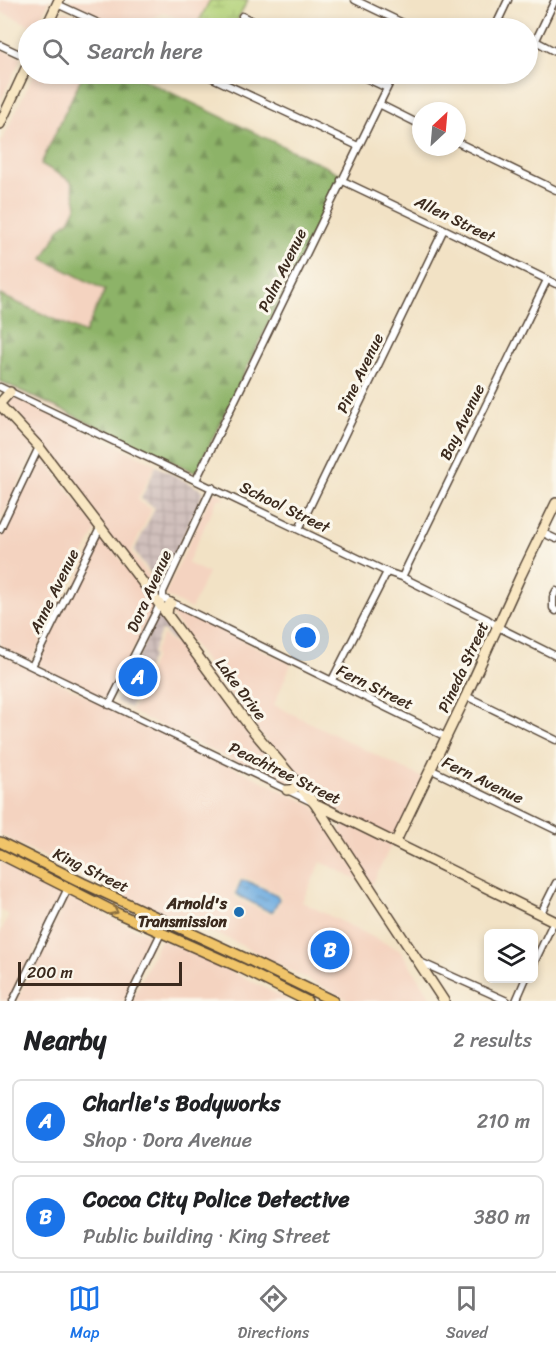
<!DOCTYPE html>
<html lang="en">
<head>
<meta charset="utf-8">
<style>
  body { margin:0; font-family:Sriracha,sans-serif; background:#f2f2f2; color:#202124 }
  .controls { position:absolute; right:18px; bottom:18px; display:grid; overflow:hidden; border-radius:9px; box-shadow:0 3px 9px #0003 }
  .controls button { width:54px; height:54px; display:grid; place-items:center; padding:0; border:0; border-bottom:2px solid #e0e0e0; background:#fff; color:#202124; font:30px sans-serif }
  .compass { position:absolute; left:412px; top:102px; width:54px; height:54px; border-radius:50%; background:#fff; box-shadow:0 3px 9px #0003; rotate:26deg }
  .scale { position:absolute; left:18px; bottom:15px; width:164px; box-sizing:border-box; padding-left:6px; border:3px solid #3b2a1e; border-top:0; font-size:16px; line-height:21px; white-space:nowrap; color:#3b2a1e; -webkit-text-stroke:4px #fbf7ec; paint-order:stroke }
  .you { position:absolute; left:306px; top:638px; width:21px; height:21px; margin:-15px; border:4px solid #fff; border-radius:50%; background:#1a73e8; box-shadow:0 0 0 9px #1a73e833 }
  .badge { display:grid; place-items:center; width:39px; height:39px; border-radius:50%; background:#1a73e8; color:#fff; font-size:20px; font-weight:700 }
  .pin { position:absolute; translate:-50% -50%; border:3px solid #fff; box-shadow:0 2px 6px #0006 }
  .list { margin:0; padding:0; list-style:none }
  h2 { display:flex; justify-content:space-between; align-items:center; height:78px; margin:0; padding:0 24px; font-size:26px }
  h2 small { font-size:20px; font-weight:400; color:#757577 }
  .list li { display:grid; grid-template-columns:39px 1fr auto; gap:18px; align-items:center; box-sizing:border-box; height:84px; margin:0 12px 12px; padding:0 12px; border:2px solid #e0e0e0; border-radius:9px }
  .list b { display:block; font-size:22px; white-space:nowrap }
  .list p { margin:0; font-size:20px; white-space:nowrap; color:#757577 }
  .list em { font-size:20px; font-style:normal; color:#757577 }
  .icon { flex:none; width:33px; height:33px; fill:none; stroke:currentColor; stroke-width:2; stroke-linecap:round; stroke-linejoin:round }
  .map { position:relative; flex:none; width:556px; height:1001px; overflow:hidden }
  .search { position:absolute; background:#fff; box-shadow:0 3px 9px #0003; left:18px; right:18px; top:18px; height:66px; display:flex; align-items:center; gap:15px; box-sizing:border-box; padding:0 21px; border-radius:33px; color:#757577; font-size:22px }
  .sheet { height:270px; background:#fff }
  nav { display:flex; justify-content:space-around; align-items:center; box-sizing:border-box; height:84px; border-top:2px solid #e0e0e0; background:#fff; font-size:16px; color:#757577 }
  nav a { display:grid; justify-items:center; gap:3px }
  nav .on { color:#1a73e8 }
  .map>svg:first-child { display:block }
</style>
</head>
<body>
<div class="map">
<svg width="556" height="1001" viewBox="0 0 556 1001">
  <defs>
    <pattern id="industrial-grid" width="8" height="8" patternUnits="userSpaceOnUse" patternTransform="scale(1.5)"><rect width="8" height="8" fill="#d0c0bc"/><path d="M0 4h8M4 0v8" fill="none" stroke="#b4a5a1"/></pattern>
    <pattern id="forest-firs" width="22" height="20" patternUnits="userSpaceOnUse" patternTransform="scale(1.5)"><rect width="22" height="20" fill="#8db368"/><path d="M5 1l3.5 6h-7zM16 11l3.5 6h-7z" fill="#749255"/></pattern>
    <pattern id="wetland-marsh" width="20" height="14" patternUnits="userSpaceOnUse" patternTransform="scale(1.5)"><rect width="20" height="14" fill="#b2d178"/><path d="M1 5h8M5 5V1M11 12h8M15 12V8" fill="none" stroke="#9ab467"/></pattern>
    <pattern id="water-ripples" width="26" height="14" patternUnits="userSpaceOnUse" patternTransform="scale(1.5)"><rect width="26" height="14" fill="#6caadf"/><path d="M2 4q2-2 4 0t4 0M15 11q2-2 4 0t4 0" fill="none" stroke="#5a8bb4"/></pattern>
  </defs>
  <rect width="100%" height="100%" fill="#fbf7ec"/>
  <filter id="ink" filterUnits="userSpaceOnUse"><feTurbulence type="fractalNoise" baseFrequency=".0167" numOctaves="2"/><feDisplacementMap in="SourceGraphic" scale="12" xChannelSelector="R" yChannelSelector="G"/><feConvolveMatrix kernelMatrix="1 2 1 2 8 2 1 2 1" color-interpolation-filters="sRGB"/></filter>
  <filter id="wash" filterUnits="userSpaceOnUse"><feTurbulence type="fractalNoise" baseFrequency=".008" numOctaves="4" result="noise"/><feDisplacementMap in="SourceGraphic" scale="24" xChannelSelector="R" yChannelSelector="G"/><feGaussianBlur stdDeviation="1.35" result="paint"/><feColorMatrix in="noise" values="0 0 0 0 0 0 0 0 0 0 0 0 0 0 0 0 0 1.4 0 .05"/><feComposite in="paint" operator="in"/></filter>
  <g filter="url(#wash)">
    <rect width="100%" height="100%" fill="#f2e2c5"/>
    <path fill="#f4d3c0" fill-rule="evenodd" d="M0 0H50L36 28 0 11Z
      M70 0H210L196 27 164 12 136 28H116L67 6Z
      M64 11 101 28H56Z
      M0 48 21 58 0 102Z
      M34 74H83L41 163 72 181 77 205 69 221 60 228 105 290 85 333 0 295V145Z
      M0 381 196 474 195 476 0 383Z
      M11 395 156 464 138 499 139 502 152 509 131 552 159 588 162 587 177 555 159 599 3 404Z
      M0 409 36 448 0 522Z
      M40 453 97 528 31 662 0 647V535Z
      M213 491 225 497 223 500 220 498 217 500 188 562 189 564 208 573 191 609 166 596V592Z
      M100 533 156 605 108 701 36 665Z
      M172 606 291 664 274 705 423 778 394 839 318 801 253 725 170 613Z
      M163 634 167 639 175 644 183 642 294 784 288 787 113 703 114 702 129 710 132 709 143 686 142 684 127 676 132 667 144 675 147 674 155 657 154 653Z
      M0 654 314 806 363 882 321 862 302 902 401 951 433 1001H350L227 938 176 921 0 835ZM241 878H247L280 894 281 899 275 912 269 914 236 898 234 892 239 879Z
      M347 823 391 845 372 885 341 836 340 829Z
      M0 862 63 894 10 1001H0V933L9 915 0 910Z
      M68 896 121 923 155 937 124 1001H16Z
      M160 939 200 956 291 1001H131Z"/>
    <path fill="url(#industrial-grid)" d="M156 466 204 491 160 586 134 551 155 508 141 499Z
      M159 612 181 641 176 642 168 637 165 632 161 631 152 653 153 656 145 672 134 666Z
      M127 679 141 686 130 708 116 701Z"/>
    <path fill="url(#forest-firs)" stroke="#646e43" stroke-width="1.5" d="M83 74H132L341 174 196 473 0 381V295L85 333 105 290 43 259 60 228 69 221 77 205 71 181 41 164Z"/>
    <path fill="url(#wetland-marsh)" stroke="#767e4b" stroke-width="1.5" d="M210 0H248L238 18H239L234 28H199L196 27Z"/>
    <path fill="url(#water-ripples)" stroke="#546a7e" stroke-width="1.5" d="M241 881H247L277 895 279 899 273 911 270 912 239 896 236 893Z"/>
  </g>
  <g filter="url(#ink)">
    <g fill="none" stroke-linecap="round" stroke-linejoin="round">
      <g stroke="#564637" stroke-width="9">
        <path id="street" d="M355 0 407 25 410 28
          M508 0 498 21 512 28
          M57 4 109 28
          M242 16 267 28
          M528 37 556 52
          M535 42 555 0
          M0 45 28 58
          M204 74 358 146
          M357 74 387 88
          M379 104 421 125
          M457 142 556 190
          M341 180 444 229 556 284
          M0 387 387 572 402 577 487 619 498 627 556 656
          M196 480 394 74
          M0 529 39 447
          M299 529 444 229
          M541 532 556 539
          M402 577 547 280
          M556 591 553 597V608L556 611
          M163 598 446 737
          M0 651 310 801
          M32 666 100 528
          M332 680 387 572
          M466 696 556 740
          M109 705 163 598V592L212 487
          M430 769 556 830
          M540 915 556 883
          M418 961 507 1001
          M534 963 554 921
          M13 1001 68 888
          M128 1001 161 933
          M516 1001 526 978"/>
      </g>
      <g stroke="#564637" stroke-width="12">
        <path id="secondary" d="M46 28 59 0
          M0 124 28 64
          M0 403 10 392
          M0 405 39 447 160 605 250 727 315 804 444 1001
          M167 614 168 607 171 603
          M287 790C292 790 294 789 297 785L296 781
          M318 805 556 922
          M395 843 466 696 521 575 556 503"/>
      </g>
      <g stroke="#564637" stroke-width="12">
        <path id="primary" d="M0 842 83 883 247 959 333 1001
          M0 854 117 913 241 968 307 1001"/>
      </g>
      <use href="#street" stroke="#fff" stroke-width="6"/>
      <use href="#secondary" stroke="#f9e7c3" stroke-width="9"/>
      <use href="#primary" stroke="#f0c469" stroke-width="9"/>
    </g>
    <defs><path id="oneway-chevron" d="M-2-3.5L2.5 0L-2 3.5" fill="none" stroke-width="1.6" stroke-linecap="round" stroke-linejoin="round" transform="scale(1.5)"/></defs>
    <use stroke="#8c6f40" href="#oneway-chevron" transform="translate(114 911) rotate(26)"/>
  </g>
  <circle fill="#1f6fb2" stroke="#fbf7ec" stroke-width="2" cx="239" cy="912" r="6"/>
  <g text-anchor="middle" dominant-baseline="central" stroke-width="6" stroke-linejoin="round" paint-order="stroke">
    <g font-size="16" fill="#3b2a1e" stroke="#fbf7ec">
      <text transform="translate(455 219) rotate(26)">Allen Street</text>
      <text transform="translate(282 270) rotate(-64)">Palm Avenue</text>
      <text transform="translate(360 373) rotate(-64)">Pine Avenue</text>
      <text transform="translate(462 422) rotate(-64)">Bay Avenue</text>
      <text transform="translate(285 507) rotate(26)">School Street</text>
      <text transform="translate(54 591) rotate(-64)">Anne Avenue</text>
      <text transform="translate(149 591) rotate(-66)">Dora Avenue</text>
      <text transform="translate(463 667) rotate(-65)">Pineda Street</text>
      <text transform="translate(375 687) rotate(26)">Fern Street</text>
      <text transform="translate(241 689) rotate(53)">Lake Drive</text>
      <text transform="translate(285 773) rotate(26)">Peachtree Street</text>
      <text transform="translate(483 780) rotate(26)">Fern Avenue</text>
      <text transform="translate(91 870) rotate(26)">King Street</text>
    </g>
    <g font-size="16" font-weight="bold" fill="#3b2a1e" stroke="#fbf7ec" text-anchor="end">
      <text x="227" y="903">Arnold's<tspan x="227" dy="18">Transmission</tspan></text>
    </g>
  </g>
</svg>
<div class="controls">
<button><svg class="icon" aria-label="layers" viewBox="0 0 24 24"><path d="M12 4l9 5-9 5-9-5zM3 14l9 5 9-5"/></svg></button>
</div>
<svg class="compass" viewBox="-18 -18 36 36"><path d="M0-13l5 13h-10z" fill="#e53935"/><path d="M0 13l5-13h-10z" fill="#757577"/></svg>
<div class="scale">200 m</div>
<div class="you"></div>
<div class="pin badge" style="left:138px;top:677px">A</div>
<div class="pin badge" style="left:330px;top:950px">B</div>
<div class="search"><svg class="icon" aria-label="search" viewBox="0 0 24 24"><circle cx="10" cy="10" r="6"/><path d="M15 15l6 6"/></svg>Search here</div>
</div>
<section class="sheet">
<h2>Nearby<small>2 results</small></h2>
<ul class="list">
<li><span class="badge">A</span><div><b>Charlie's Bodyworks</b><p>Shop · Dora Avenue</p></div><em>210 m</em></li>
<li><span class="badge">B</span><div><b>Cocoa City Police Detective</b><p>Public building · King Street</p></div><em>380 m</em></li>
</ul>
</section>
<nav>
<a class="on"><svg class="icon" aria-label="map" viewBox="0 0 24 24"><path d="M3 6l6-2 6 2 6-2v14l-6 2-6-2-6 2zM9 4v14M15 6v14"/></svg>Map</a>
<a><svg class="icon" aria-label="directions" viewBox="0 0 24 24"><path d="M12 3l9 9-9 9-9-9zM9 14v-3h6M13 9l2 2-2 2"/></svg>Directions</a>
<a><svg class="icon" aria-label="saved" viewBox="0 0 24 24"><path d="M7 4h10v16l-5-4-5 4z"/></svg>Saved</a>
</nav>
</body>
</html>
